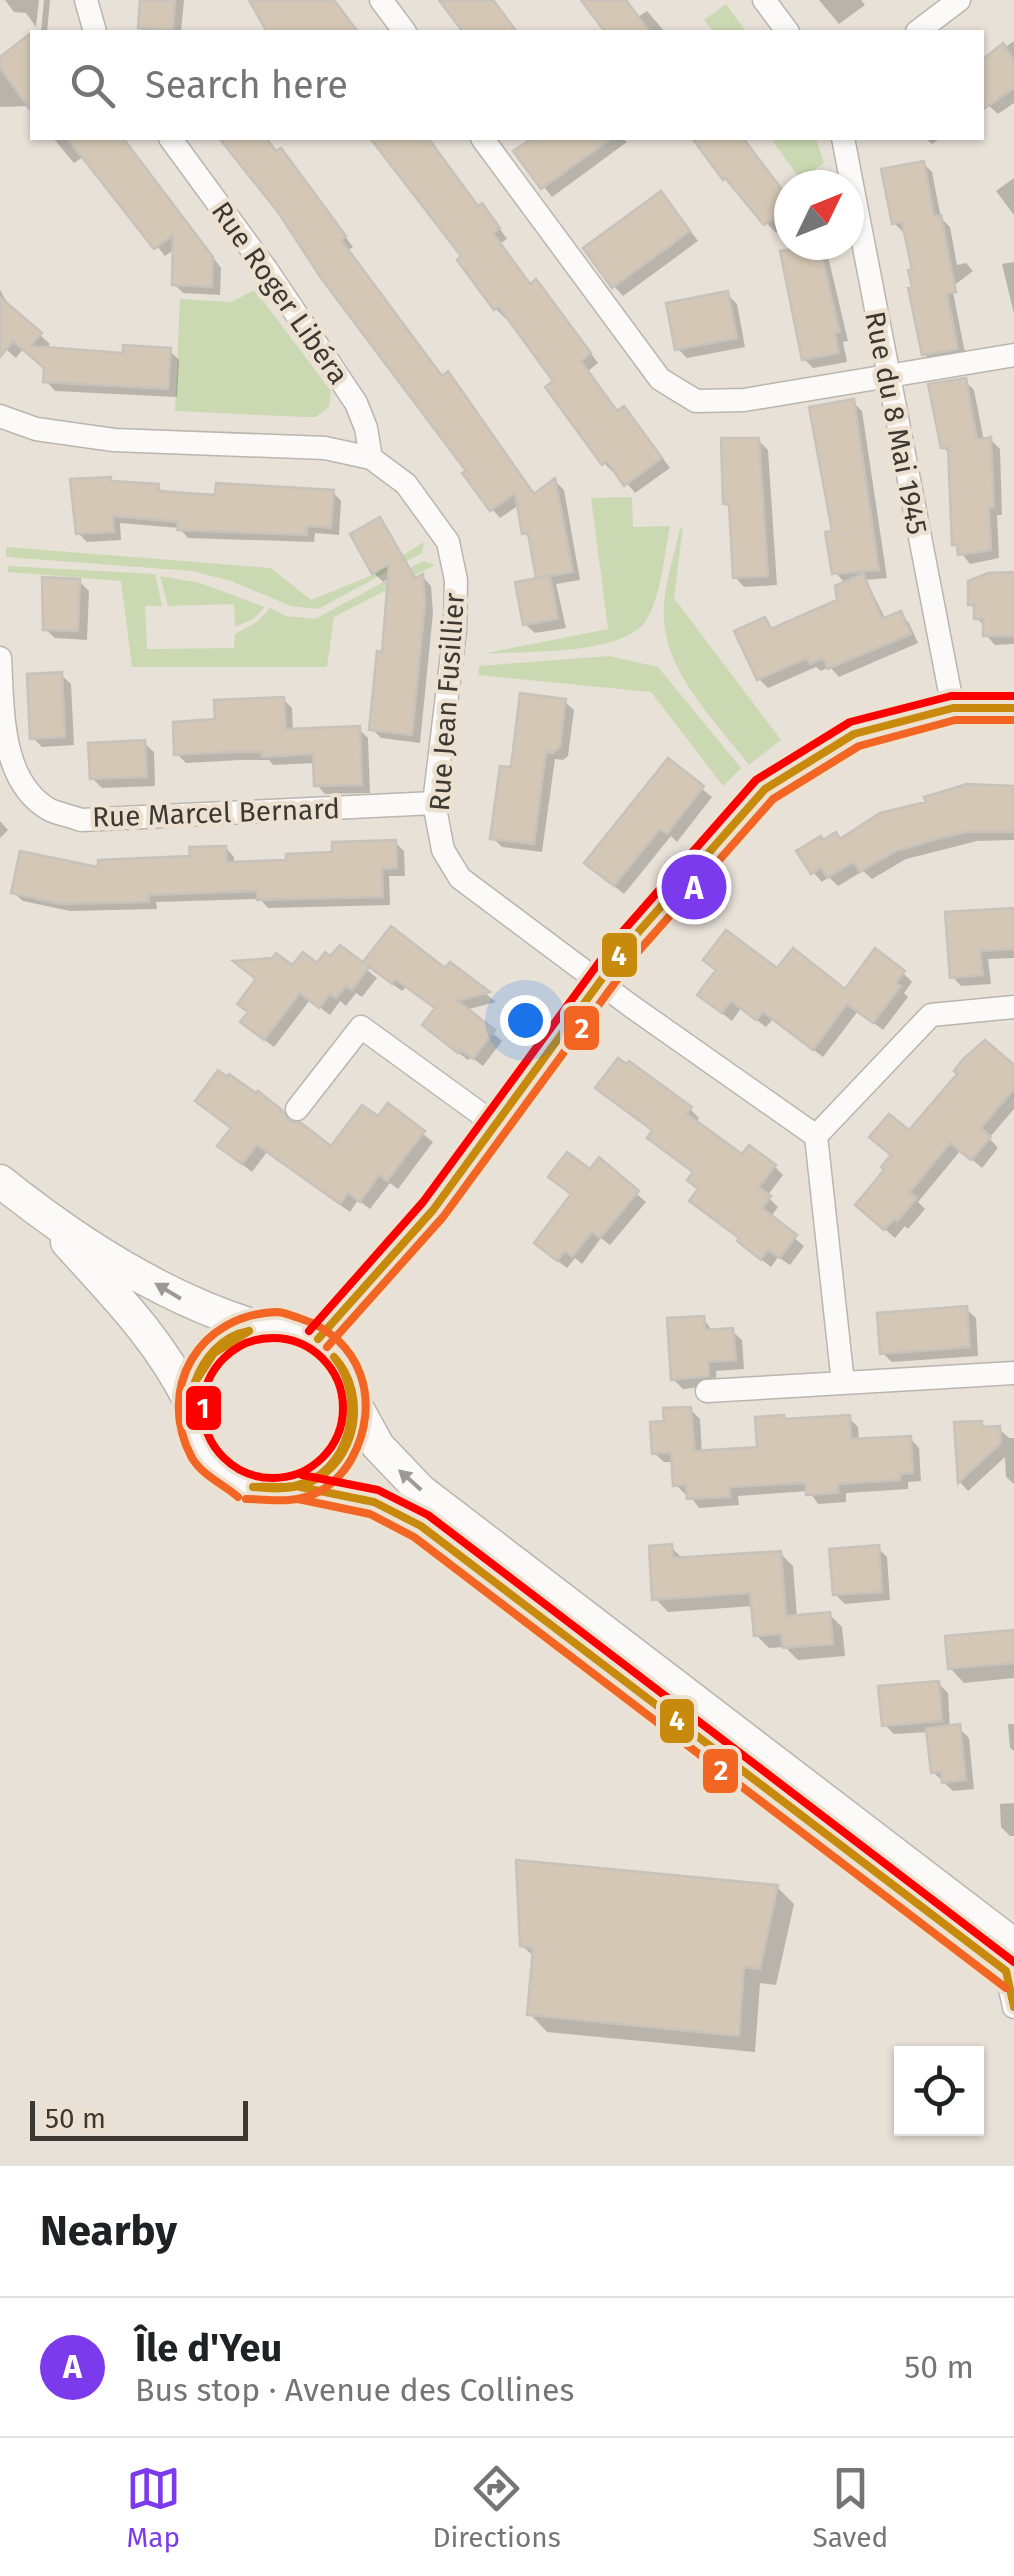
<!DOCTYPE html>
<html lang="en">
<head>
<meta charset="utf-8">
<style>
  body { margin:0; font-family:"Fira Sans",sans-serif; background:#f6f6f6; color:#202124 }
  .controls { position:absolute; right:30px; bottom:30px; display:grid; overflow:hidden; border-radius:0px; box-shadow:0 2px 8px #0004 }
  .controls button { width:90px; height:90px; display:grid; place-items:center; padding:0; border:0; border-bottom:2px solid #e0e0e0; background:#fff; color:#202124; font:50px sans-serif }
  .compass { position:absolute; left:774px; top:170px; width:90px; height:90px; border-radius:50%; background:#fff; box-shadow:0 2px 8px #0004; rotate:47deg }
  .scale { position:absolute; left:30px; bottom:25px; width:218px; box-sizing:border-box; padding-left:10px; border:5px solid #3c3832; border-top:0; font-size:28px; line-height:35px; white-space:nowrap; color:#3c3832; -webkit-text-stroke:8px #ede2d2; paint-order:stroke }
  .you { position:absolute; left:525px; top:1020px; width:35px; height:35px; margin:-25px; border:8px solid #fff; border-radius:50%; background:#1a73e8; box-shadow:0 0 0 15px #1a73e833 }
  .badge { display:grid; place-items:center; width:65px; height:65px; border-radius:50%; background:#7c3aed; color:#fff; font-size:32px; font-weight:700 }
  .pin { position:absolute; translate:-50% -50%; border:5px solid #fff; box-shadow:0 2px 10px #0006 }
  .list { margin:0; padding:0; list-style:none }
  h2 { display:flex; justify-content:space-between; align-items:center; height:130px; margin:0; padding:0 40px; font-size:42px }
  h2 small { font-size:32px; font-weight:400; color:#757577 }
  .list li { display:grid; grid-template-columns:65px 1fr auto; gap:30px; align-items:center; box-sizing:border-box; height:140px; padding:0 40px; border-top:2px solid #e0e0e0 }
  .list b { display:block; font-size:38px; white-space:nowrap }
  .list p { margin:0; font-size:32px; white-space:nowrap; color:#757577 }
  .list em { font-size:32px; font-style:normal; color:#757577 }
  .icon { flex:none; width:55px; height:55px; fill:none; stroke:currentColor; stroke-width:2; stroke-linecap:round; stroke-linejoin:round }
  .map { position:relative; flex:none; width:1014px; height:2166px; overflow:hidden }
  .search { position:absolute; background:#fff; box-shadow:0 2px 8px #0004; left:30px; right:30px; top:30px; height:110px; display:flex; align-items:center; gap:25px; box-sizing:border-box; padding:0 35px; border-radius:0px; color:#757577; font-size:38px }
  .sheet { height:270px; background:#fff }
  nav { display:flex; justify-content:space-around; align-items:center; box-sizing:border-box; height:140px; border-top:2px solid #e0e0e0; background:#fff; font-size:28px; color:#757577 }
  nav a { display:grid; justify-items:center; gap:5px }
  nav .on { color:#7c3aed }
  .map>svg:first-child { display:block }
</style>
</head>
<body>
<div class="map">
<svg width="1014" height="2166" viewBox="0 0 1014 2166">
  <rect width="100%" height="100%" fill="#e7e1d8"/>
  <path fill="#cbd9b2" d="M726 4 746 32H714L704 20Z
    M780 138H816L824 163 801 180 773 142Z
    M255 290 331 391 329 407 316 417H305L175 411 180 299 231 302Z
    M632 497 633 527 670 526C664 555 662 593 647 619 626 656 522 651 482 654L608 629 591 498Z
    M683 527 674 598 781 740 749 765C717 723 667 675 664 620 662 590 674 557 680 528Z
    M424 542 422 553 318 609 291 606 231 581 192 571 6 557V547L271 568 311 600 370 576Z
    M423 561 435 565 334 617 327 667H132L121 581 8 572V566L155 574 162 606H145L147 649 234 648 235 634 257 622 270 608 286 616 315 619Z
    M160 576 200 583 265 607 253 619 235 627 234 604 168 606Z
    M609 656 658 667 741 768 723 786 651 692 478 675 479 666Z"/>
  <path fill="#0003" d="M5 0H39L36 27 26 13 14 12Z
    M44 0H50L47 32H41Z
    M143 0H184L181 32H146L141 27Z
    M596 0H626L638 17 647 11 665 32H608L588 6Z
    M819 0H861L865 5 839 24Z
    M32 35V110L30 106 0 107V60Z
    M1014 41V103L998 114 987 104 982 108V64Z
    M53 138H122L221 268 220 295 183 293 174 284 175 249 165 256 84 156 74 163Z
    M224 138H266L278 153 289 160 353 247 348 250 443 378 448 374 457 383 536 496 555 481 564 490 580 580 556 584 566 628 535 633 525 624 542 580 532 541 524 533 519 505 500 518 492 509 469 472Z
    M373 138H426L433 145 479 208 490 215 507 239 501 243 531 286 536 282 545 291 598 363 588 371 618 413 624 409 633 418 670 468 635 493 616 470 613 472 604 463 556 381 508 316 505 318 496 309 465 257Z
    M536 138H623L627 142 552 197 517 152Z
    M696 138H743L789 199V224L776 233 725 178Z
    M925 138H941L932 144Z
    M923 163 932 172 941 218 950 227 957 265 966 263 973 271 952 287 966 358 934 363 924 354 907 231 903 232 894 223Z
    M1014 178V215L996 191Z
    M670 204 698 241 623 296 614 286Z
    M818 247 828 256 848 341 843 342 847 362 813 368 804 359Z
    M1014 262V314L1002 264Z
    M0 290 10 308 50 344 45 350 125 355 169 350 179 360 177 397 55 391 46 381 47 369 23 349 16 358 0 344Z
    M727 294 737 304 745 347 687 358 677 348Z
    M965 381 974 390 984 441 990 439 1000 449 1002 515H997L999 558 970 564 954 544 951 455 943 447Z
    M853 402 862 411 887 578 866 580 886 620 900 614 909 623 918 643 839 677 830 667 821 671 816 667 768 688 759 679 765 620 775 630 840 602 846 584 835 572V533Z
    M758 440 768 450 777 585 744 587 735 577 731 509 725 503Z
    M110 480 114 483 158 487 165 494 217 498 333 492 341 501 339 535 315 533 314 542 188 538 179 528 120 523 121 540 87 542 78 533Z
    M380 520 388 529 417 580 423 577 431 586 433 613 420 743 381 738 372 729 384 655 391 577 383 582 374 573Z
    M1014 575V644L995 645 986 635 985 627 977 618 976 609 971 604Z
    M79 581 89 591 87 640 55 638 45 629Z
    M61 675 71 684 74 745 42 747 33 738Z
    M283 699 292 708 293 731 359 729 368 738 370 793 325 794 317 785 316 763 273 765 269 760H241L186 763 177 754 218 722Z
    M565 702 574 710 568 756 563 760 555 759 542 852 502 847 493 838 513 770Z
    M144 743 154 752 155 786 102 788 92 778Z
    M668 762 712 797 677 842 671 836 624 894 597 872Z
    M1014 788V840L977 841 906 859 872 879 863 871 838 886 829 877 822 882 813 872 824 842 841 841Z
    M0 821 8 830 0 838Z
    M395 842 404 851 405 876H389L390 905 268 908 260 899 156 902 157 909 70 911 23 901 14 893 101 870 192 858 226 848 234 857V864L288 862Z
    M1014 910V958L988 959 991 984 961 986 952 976Z
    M340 948 377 978 362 997 356 993 346 1006 340 1001 330 1015 310 1000 274 1047 253 1031 293 969 317 967 331 960Z
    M450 965 496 1002 465 1010 502 1041 483 1066 471 1057 468 1060 434 1034 437 1009 406 987 402 991 373 970 446 972Z
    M777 972 845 992 903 973 912 982 904 993 908 997 883 1030 858 1011 823 1057 773 1019 766 1027 741 1008 732 1021 709 1003Z
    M1014 1068V1109L989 1138 998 1148 982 1168 961 1150 918 1202 925 1209 908 1229 905 1226 895 1238 868 1214 888 1171 909 1134Z
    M388 1106 433 1142 398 1189 390 1183 370 1209 358 1200 350 1212 267 1152 252 1172 230 1155 292 1124 332 1149 378 1120Z
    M690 1109 699 1118 696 1123 743 1158 774 1166 783 1175 767 1196 778 1207 770 1218 804 1246 790 1265 778 1257 771 1267 749 1250 700 1190 695 1173 659 1147Z
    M599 1161 646 1202 610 1245 601 1238 582 1264 575 1258 567 1268 545 1251 573 1195Z
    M966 1309 976 1318 978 1356 892 1362 882 1353Z
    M703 1318 713 1332 732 1331 742 1340 744 1369 716 1371 717 1385 683 1389 673 1379Z
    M690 1409 700 1419 702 1453 760 1450 788 1422 849 1418 858 1427 859 1441 910 1438 919 1448 921 1481 908 1482V1489L846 1493V1502L818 1504 809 1491 738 1496 739 1505 699 1508 689 1494H685L676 1485 674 1462H664L654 1453 666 1424Z
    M981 1423 987 1429H999L1009 1438H1014V1484L1006 1477 1005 1457 968 1491 960 1482 956 1425Z
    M671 1547 684 1560 780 1553 793 1566 797 1617 829 1614 842 1627 845 1656 798 1660 785 1647 769 1648 756 1635 754 1606 668 1612 655 1598Z
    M878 1548 887 1557 890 1600 845 1604 835 1594Z
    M1014 1633V1678L964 1683 950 1668Z
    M938 1683 948 1693 950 1729 959 1728 969 1738 974 1789 953 1791 933 1772 929 1732 894 1734 885 1725Z
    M1008 1724H1014V1751L1010 1748Z
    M1014 1803V1836H1010L1001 1827 1000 1804Z
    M777 1887 794 1904 776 1985 760 1983 755 2052 547 2032 530 2014 535 1958 522 1945Z"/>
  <path fill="#d4c7b5" stroke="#c7c2bb" stroke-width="2.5" d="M140 0H175L173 31 138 28Z
    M249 0H334L358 32H267Z
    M439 0H493L517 32H463Z
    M581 0H626L650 32H605Z
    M32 32V112L0 68V57Z
    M1003 43 1014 60V88L982 110V60Z
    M67 138H123L213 257 212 287 172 285 173 235 154 249Z
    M219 138H266L276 151 281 148 346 236 341 240 442 376 448 371 534 494 555 478 573 572 536 578 528 533 522 534 515 493 490 511 462 473 466 471 321 278 278 212Z
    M370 138H428L478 206 482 203 500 228 493 233 530 284 536 279 591 353 581 361 617 411 624 406 662 458 624 486 607 461 602 465 545 387 553 381 499 307 494 310 457 260 461 256Z
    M533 138H612L541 189 513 151Z
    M692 138H743L789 199V208L764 225 725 178 723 180Z
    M924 161 934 216 941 215 956 292 947 294 958 349 922 355 908 288 912 287 908 270H912L902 222 892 224 881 169Z
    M661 191 690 231 612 288 583 248Z
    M819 245 840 332 835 333 839 353 802 360 780 251Z
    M728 291 737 338 675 350 666 303Z
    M0 297 42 333 31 346 123 353V345L171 348 168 389 43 382 44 368 13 341 0 357Z
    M966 378 977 440 991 437 994 507H989L991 550 958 555 957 545H952L948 448H941L928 384Z
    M854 399 879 570 832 574 825 532 832 531 809 407Z
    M721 438H759L768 576 733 578 729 504H723Z
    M111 477V481L159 484 158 491 215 495 216 483 334 490 331 528 307 526V535L177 530 178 522 113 516 114 532 76 534 70 479Z
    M380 517 415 578 423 574 425 603 412 735 369 730 377 651 382 652 389 564 372 574 350 534Z
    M1014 572V636H983V619H974V605H968V581L988 573Z
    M863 573 882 619 901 611 911 634 828 669 823 658 810 664 807 658 757 680 734 631 765 617 771 629 837 600 835 586Z
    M550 576 558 619 523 625 515 582Z
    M42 577 80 579 78 631 43 630Z
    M62 672 65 737 30 739 27 674Z
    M520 693 566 699 560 747 553 753 546 752 534 844 490 839 500 766 511 767Z
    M284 697 286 729 360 726 362 785 314 786 313 754 262 757V752H231L174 755 173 722 215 719 214 700Z
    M145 740 147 777 90 779 88 743Z
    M668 758 704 786 667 834 660 829 614 886 584 863Z
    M967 784 1014 786V832H966L937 839 896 851 860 872 854 862 827 878 821 868 811 874 796 851 821 836 823 840 836 832 840 839 880 813 926 802 924 797Z
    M396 840 397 868 382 869 383 897 257 900V891L149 895V902L60 904 11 893 20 851 98 867V860L190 856 189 847 226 846 227 862 286 860V854L332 852V842Z
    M1014 908V949L980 951 983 975 950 978 945 912Z
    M391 926 445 968 450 962 490 992 458 1001 495 1030 473 1059 461 1050 458 1053 422 1025 435 1008 395 979 392 984 363 962Z
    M726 930 777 968 793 948 845 989 875 948 905 971 896 983 901 986 873 1023 847 1004 813 1050 763 1012 756 1020 731 1001 722 1013 697 995 716 970 703 960Z
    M340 945 369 967 352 990 346 986 336 998 330 994 319 1008 300 993 264 1040 240 1022 248 1012 237 1004 256 979 233 961 272 958 276 953 292 965 303 952 317 963 325 952 330 956Z
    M985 1040 1014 1065V1089L981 1128 991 1137 971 1160 950 1143 910 1192 917 1198 897 1222 894 1219 884 1230 855 1205 884 1170 881 1167 891 1155 869 1137 889 1114 909 1130 957 1074 954 1071 963 1059Z
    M618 1058 627 1064 629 1061 692 1107 687 1114 742 1154 749 1145 776 1165 759 1187 771 1196 762 1208 797 1235 780 1258 768 1250 761 1260 737 1241 739 1238 689 1201 698 1189 687 1180 693 1172 647 1138 652 1130 595 1088Z
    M218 1070 227 1077 229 1074 256 1093 258 1091 282 1110 289 1121 301 1123 331 1146 362 1105 378 1116 388 1103 425 1131 387 1181 379 1175 360 1202 348 1193 340 1204 257 1145 242 1164 217 1146 231 1128 195 1101Z
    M567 1152 590 1169 599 1157 639 1191 600 1238 592 1232 572 1257 565 1251 557 1261 534 1243 571 1194 548 1177Z
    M967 1306 970 1347 880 1354 877 1313Z
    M704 1316 705 1330 733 1328 736 1360 708 1362 709 1376 671 1380 667 1318Z
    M691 1407 695 1451 757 1447 755 1417 784 1415 785 1419 850 1415 851 1439 911 1436 913 1473 900 1474V1480L838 1484V1493L806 1495V1483L730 1487V1497L687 1499 686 1485 673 1486 671 1453 652 1454 650 1422 664 1421 663 1408Z
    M982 1421V1427L1000 1426 1001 1443 958 1483 954 1422Z
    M672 1544 673 1558 781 1551 786 1616 830 1612 833 1644 783 1648 781 1634 754 1636 750 1593 652 1600 649 1546Z
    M879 1545 882 1592 833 1595 829 1549Z
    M1014 1630V1663L948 1669 945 1636Z
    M939 1681 942 1721 882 1726 878 1686Z
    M960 1724 966 1780 942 1783 941 1772 931 1773 926 1728Z
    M516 1860 778 1885 760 1969 744 1967 739 2036 527 2015 533 1948 520 1946Z"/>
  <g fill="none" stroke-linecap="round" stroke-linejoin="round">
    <g stroke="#bab5ae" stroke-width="25">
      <path id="minor" d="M86 0 95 32
        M381 0 405 32
        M764 0 788 32
        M917 32 959 0
        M170 138 266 269 356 403 366 428 371 458
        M482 138 660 379 696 401 744 400 1014 355
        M843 138 953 708
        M0 416 36 429 114 440 325 448 371 458 406 484 448 542 456 580 455 630 434 803 443 850 460 878 631 1006 816 1136 931 1015 1014 1007
        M0 658C3 710 0 782 50 810 59 814 71 816 81 820L434 803
        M297 1109 361 1027 496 1125
        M816 1136 843 1383
        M318 1339 433 1210 626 946 765 789 854 734 953 708H1014
        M707 1391 1014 1373
        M1006 1971 1014 2007"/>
    </g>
    <g stroke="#bab5ae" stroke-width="35">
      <path id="secondary" d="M0 1181C76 1242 164 1299 258 1327
        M67 1242C113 1293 160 1340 190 1402
        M191 1408a82 82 0 1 1 164 0a82 82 0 1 1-164 0Z
        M355 1404 378 1446 421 1491 1014 1945
        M300 1487 374 1502 421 1526 1014 1978"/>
    </g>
    <use href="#minor" stroke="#fbfaf9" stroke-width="22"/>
    <use href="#secondary" stroke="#fbfaf9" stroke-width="32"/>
    <g stroke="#ede2d2" stroke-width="15">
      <path id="bus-1" d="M318 1339 433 1210 626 946 765 789 854 734 953 708H1014
        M195 1382C204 1357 222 1336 249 1331
        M195 1382 214 1353 249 1331
        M253 1487C272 1489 289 1490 308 1483 357 1463 369 1395 334 1357
        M253 1487C266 1486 281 1488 294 1486 350 1475 368 1399 334 1357
        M300 1487 374 1502 421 1526 1006 1971 1014 2007"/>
    </g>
    <g stroke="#ede2d2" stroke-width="15">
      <path id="bus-2" d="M327 1347 443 1217 636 954 773 799 859 746 955 720H1014
        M238 1497C223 1484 203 1476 192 1458 155 1389 199 1314 277 1312 284 1312 292 1316 299 1318 362 1338 382 1402 352 1458 344 1473 329 1488 314 1494 291 1504 270 1499 246 1499
        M298 1499 370 1514 414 1537 1006 1988"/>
    </g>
    <g stroke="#ede2d2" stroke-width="15">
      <path id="bus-3" d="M309 1331 423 1202 617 938 756 780 850 722 951 696H1014
        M203 1408a70 70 0 1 1 140 0a70 70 0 1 1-140 0Z
        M302 1475 378 1490 428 1515 1014 1962"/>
    </g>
    <use href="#bus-1" stroke="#c88a0c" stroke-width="8"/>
    <use href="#bus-2" stroke="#f26522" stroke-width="8"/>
    <use href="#bus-3" stroke="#f00" stroke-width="8"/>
  </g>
  <defs><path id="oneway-solid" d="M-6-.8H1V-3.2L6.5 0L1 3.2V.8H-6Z" transform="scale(2.5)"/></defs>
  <g fill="#9c9996">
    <use href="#oneway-solid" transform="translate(168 1291) rotate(-149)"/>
    <use href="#oneway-solid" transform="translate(410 1480) rotate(-138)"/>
  </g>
  <g text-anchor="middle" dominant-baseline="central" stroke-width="9" stroke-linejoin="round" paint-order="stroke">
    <g font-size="28" fill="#3c3832" stroke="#ede2d2">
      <text transform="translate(280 293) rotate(55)">Rue Roger Libéra</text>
      <text transform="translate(896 423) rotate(79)">Rue du 8 Mai 1945</text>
      <text transform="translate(447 702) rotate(-86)">Rue Jean Fusillier</text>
      <text transform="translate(216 813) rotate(-2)">Rue Marcel Bernard</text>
    </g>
  </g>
  <g stroke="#ede2d2" stroke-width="4">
    <rect x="600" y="931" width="39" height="48" rx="10" fill="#c88a0c"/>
    <rect x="562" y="1004" width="39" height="48" rx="10" fill="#f26522"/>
    <rect x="184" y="1384" width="39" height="48" rx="10" fill="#f00"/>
    <rect x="658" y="1697" width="38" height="48" rx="10" fill="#c88a0c"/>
    <rect x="701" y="1747" width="39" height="48" rx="10" fill="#f26522"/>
  </g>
  <g font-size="28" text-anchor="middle" font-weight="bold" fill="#fff">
    <text x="619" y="965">4</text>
    <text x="582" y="1038">2</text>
    <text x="203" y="1418">1</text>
    <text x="677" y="1730">4</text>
    <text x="721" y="1780">2</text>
  </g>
</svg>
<div class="controls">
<button><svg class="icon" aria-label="locate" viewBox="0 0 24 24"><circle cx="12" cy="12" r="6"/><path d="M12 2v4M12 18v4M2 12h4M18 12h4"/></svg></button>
</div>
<svg class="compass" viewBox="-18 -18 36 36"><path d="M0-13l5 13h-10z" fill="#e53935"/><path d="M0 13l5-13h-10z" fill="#757577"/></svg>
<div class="scale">50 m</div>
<div class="you"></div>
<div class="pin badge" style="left:694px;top:887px">A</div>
<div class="search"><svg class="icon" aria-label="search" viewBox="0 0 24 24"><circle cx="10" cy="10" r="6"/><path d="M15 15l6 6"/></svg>Search here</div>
</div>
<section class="sheet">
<h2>Nearby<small></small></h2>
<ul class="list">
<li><span class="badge">A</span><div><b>Île d'Yeu</b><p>Bus stop · Avenue des Collines</p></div><em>50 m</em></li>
</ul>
</section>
<nav>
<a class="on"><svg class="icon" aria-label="map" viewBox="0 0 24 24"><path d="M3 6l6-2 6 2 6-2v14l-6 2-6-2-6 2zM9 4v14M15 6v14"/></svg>Map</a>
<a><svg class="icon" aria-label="directions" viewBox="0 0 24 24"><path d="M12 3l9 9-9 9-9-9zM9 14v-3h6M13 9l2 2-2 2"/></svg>Directions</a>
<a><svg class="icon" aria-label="saved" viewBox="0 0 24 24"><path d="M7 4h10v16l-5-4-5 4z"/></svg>Saved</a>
</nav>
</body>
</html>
